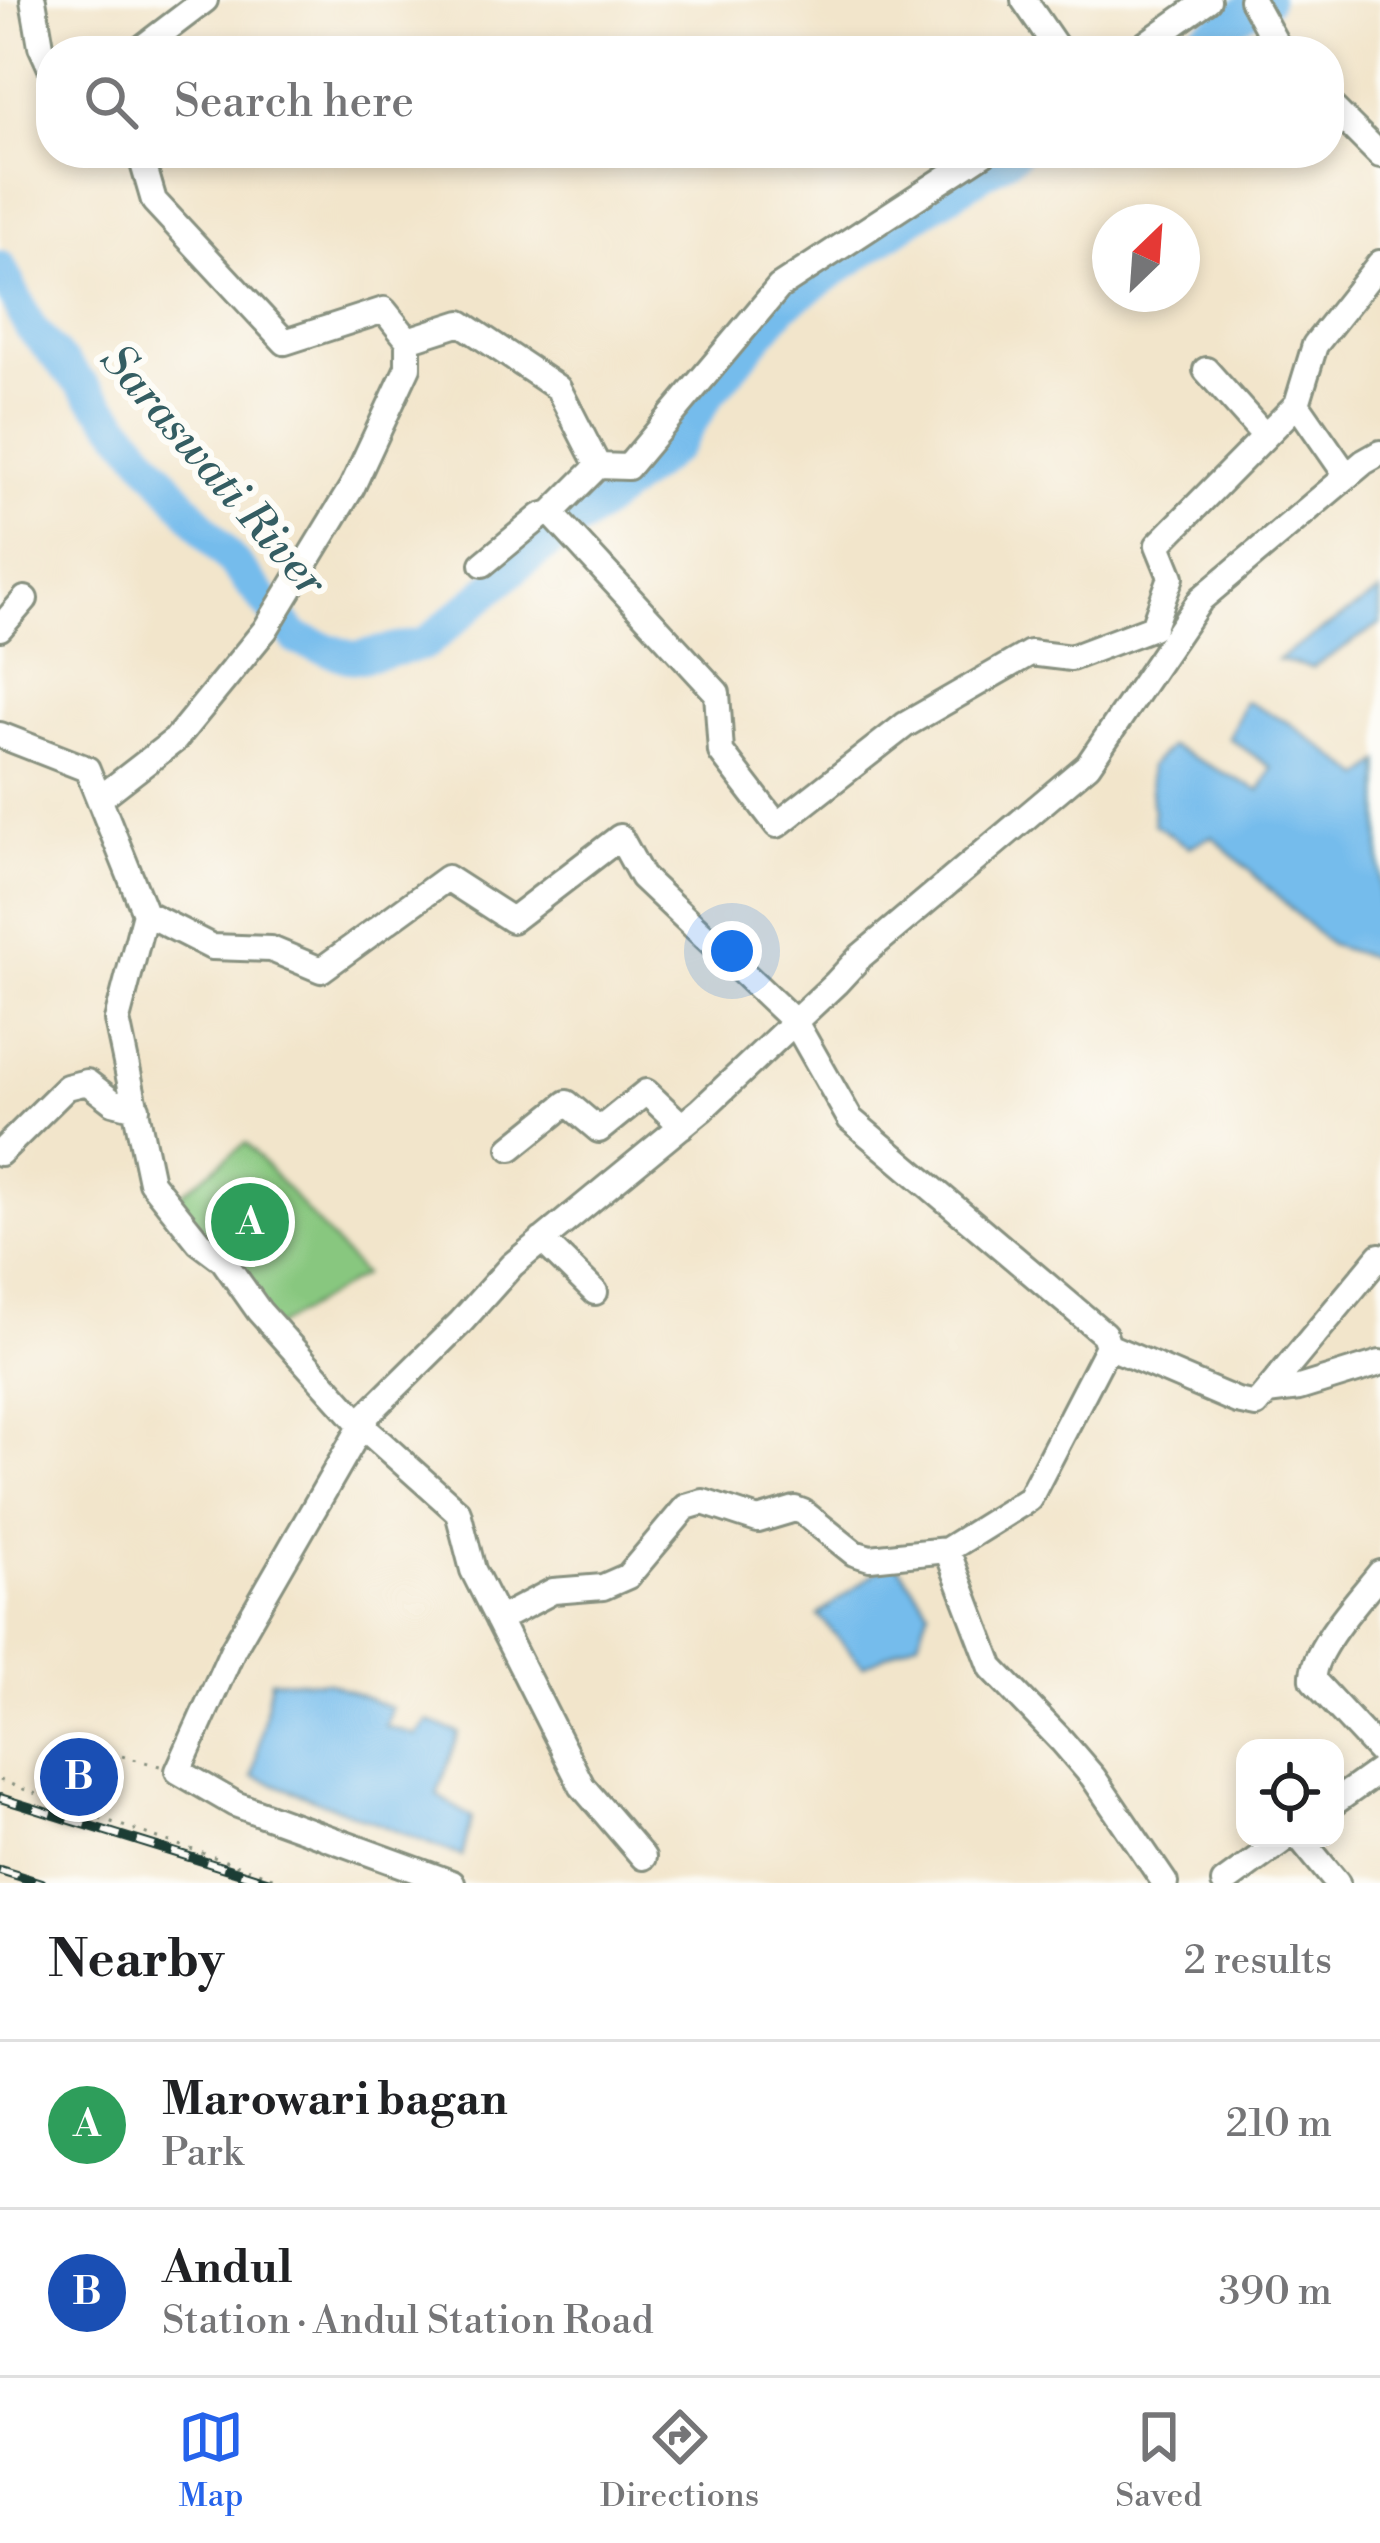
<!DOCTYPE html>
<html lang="en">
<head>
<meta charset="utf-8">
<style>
  body { margin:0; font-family:"Libre Bodoni",serif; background:#f2f2f2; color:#202124 }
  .controls { position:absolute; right:36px; bottom:36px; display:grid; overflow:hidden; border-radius:24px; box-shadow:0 6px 18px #0003 }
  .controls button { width:108px; height:108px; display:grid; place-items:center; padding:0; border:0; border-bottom:3px solid #e0e0e0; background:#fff; color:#202124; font:60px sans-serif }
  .compass { position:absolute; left:1092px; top:204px; width:108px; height:108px; border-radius:50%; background:#fff; box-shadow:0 6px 18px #0003; rotate:25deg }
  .you { position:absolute; left:732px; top:951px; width:42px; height:42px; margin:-30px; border:9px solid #fff; border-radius:50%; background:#1a73e8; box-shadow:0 0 0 18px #1a73e833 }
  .badge { display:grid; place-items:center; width:78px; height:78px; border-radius:50%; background:#2563eb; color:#fff; font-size:39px; font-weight:700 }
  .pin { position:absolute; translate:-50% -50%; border:6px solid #fff; box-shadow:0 3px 12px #0006 }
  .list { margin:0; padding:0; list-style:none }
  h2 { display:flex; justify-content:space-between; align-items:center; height:156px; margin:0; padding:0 48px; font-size:51px }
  h2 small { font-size:39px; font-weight:400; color:#757577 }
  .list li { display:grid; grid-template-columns:78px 1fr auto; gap:36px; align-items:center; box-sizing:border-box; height:168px; padding:0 48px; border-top:3px solid #e0e0e0 }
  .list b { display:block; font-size:45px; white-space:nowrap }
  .list p { margin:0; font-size:39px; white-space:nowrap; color:#757577 }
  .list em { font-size:39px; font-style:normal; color:#757577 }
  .icon { flex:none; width:66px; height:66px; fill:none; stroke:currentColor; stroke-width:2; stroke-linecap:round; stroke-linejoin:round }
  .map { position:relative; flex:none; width:1380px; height:1883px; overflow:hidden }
  .search { position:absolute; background:#fff; box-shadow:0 6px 18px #0003; left:36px; right:36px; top:36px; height:132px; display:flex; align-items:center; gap:30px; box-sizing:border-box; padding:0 42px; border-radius:48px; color:#757577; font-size:45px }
  .sheet { height:492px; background:#fff }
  nav { display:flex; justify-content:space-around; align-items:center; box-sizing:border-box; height:168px; border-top:3px solid #e0e0e0; background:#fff; font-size:33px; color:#757577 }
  nav a { display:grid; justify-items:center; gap:6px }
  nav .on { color:#2563eb }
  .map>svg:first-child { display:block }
</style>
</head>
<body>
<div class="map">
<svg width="1380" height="1883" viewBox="0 0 1380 1883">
  <rect width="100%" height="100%" fill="#fdfcf7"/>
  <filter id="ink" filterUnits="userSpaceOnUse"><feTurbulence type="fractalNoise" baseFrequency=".00833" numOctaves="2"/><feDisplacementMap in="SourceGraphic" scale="24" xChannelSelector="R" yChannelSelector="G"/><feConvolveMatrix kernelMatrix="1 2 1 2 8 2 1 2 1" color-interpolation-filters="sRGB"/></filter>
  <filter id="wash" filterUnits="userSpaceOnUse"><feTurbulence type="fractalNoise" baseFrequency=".004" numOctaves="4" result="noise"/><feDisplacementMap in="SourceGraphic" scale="48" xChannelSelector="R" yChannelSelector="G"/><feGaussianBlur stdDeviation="2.7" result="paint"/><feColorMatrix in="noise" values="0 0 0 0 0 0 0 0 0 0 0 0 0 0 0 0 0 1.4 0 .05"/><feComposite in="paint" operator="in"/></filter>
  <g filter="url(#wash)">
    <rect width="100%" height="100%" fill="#f2e5cb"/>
    <path fill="#88c77f" stroke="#54825a" stroke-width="3" d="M246 1143 363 1275 274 1328 169 1203Z"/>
    <path fill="#74bcec" stroke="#4a7c90" stroke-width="3" d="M1380 592V624L1312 668 1277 660Z
      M1245 701 1289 723 1363 777 1380 762V960L1330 945 1212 836 1189 847 1154 824 1149 767 1170 746 1260 791 1272 768 1229 738Z
      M893 1559 929 1609 918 1640 863 1666 818 1615Z
      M271 1680 327 1682 391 1708 385 1726 416 1735 428 1721 459 1733 437 1795 472 1818 462 1856 253 1776Z"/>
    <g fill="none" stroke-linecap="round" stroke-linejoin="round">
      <path stroke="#74bcec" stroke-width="33" d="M1181 51 1265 0
        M0 267 30 327 116 423 297 639 353 658 425 644 522 562 603 504 675 447 710 393 784 305 913 217 1014 153"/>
    </g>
  </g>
  <g filter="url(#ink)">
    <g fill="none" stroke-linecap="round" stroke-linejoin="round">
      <g stroke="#889180" stroke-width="30">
        <path id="minor" d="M33 0 41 46 51 68
          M1024 0 1059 51
          M1252 0 1280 51
          M138 51 205 0
          M1136 51 1208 0
          M1329 104 1380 155
          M140 153 154 201 285 342 384 310 408 340 461 323 558 388 598 466 551 513 717 693 721 752 777 825 905 725 1030 653 1071 658 1153 627 1171 577 1158 545 1297 404 1347 476
          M1206 370 1264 435
          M1297 404 1315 345 1380 263
          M598 466 628 467 779 287 984 153
          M483 564 541 516 551 513
          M0 628 25 599
          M0 735 87 769 145 913 117 1020 151 1182 199 1242 223 1260 259 1311 362 1426 458 1512 473 1570 582 1786 643 1857
          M99 799 175 740 265 630 352 487 408 367V340
          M145 913 212 947 271 949 321 970 447 878 512 920 620 837 642 877 795 1022 850 1119 1104 1334 1108 1346 1029 1499 947 1550 870 1558 854 1553 803 1512 795 1509 758 1520 703 1502 686 1507 628 1576 603 1587 553 1591 498 1620
          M511 1148 567 1103 599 1130 646 1092 682 1126
          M0 1153 67 1087 87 1082 113 1102 137 1108
          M542 1240 595 1292
          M1108 1346 1237 1401 1256 1405 1380 1256
          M1267 1392 1299 1388 1380 1363
          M947 1550 992 1668 1062 1741 1093 1777 1165 1883
          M1380 1573C1362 1596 1310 1652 1313 1680L1380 1752
          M1335 1802 1380 1770
          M1300 1838 1337 1883
          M452 1883 235 1804 178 1771 233 1649 369 1413 461 1322 512 1265 701 1110 836 983 861 956 1088 765 1201 599 1364 462 1380 453
          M1224 1883 1286 1838"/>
      </g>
      <path stroke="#889180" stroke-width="3" stroke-dasharray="3 9" stroke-linecap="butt" d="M0 1780 88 1814 114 1754 160 1766
        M88 1814 290 1883"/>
      <use href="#minor" stroke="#fff" stroke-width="24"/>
      <g stroke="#1f3d34" stroke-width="10">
        <path id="rail" d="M0 1798 273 1883
          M0 1870 41 1883"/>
      </g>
      <use href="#rail" stroke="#fdfcf7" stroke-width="6" stroke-dasharray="18" stroke-linecap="butt"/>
    </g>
  </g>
  <g text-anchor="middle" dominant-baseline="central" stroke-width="12" stroke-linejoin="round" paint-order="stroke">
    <g font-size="45" font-style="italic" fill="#345d62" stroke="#fdfcf7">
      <text transform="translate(213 471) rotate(49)">Saraswati River</text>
    </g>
  </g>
</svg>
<div class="controls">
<button><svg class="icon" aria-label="locate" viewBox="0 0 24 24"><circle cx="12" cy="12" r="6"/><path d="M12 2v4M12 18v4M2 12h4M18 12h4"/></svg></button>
</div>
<svg class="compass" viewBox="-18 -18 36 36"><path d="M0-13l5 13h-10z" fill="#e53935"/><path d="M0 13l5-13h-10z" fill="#757577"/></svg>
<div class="you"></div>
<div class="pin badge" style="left:250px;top:1222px;background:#2e9e5b">A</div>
<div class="pin badge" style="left:79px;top:1777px;background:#1a4fb4">B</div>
<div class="search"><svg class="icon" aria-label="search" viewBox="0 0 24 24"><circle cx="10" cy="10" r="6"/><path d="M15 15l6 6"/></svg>Search here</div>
</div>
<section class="sheet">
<h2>Nearby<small>2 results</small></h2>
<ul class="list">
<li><span class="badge" style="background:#2e9e5b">A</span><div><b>Marowari bagan</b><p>Park</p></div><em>210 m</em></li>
<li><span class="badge" style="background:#1a4fb4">B</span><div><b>Andul</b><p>Station · Andul Station Road</p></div><em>390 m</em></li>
</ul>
</section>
<nav>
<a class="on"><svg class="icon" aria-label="map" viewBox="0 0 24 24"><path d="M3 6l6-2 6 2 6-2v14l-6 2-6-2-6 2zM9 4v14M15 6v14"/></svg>Map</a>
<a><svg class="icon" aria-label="directions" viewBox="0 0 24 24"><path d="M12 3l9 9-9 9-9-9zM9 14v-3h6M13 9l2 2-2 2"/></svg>Directions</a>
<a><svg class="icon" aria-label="saved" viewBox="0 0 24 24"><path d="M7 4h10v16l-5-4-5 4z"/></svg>Saved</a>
</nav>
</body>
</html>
